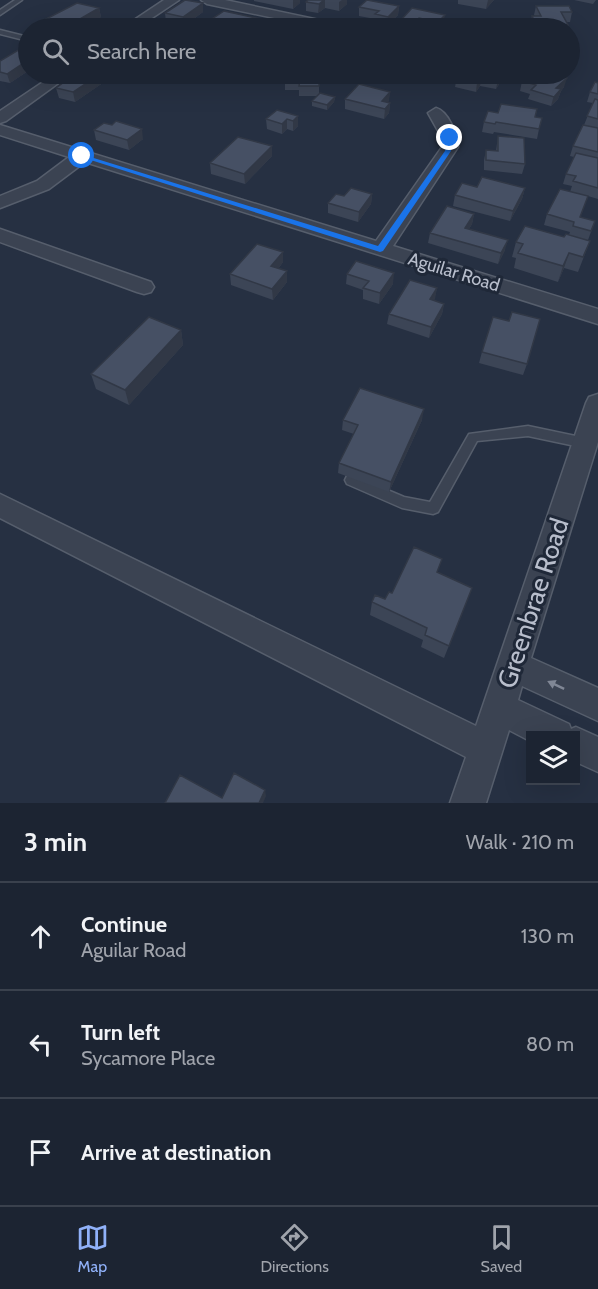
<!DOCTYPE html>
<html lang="en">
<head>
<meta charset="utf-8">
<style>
  body { margin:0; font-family:Cabin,sans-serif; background:#29303e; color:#f1f3f6 }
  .controls { position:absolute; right:18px; bottom:18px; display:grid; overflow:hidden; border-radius:0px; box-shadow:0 6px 24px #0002 }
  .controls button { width:54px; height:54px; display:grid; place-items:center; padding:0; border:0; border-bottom:2px solid #3a414d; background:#1c2432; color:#f1f3f6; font:30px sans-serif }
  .stop { position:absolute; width:18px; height:18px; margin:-14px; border:4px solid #1a73e8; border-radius:50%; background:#fff }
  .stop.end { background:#1a73e8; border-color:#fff; box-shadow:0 2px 6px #0008 }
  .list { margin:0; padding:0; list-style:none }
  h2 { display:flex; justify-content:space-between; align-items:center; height:78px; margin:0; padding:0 24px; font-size:26px }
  h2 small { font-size:20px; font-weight:400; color:#a0a4ac }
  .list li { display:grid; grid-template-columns:39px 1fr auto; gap:18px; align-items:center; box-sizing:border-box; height:108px; padding:0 24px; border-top:2px solid #3a414d }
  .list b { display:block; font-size:22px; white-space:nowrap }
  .list p { margin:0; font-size:20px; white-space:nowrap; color:#a0a4ac }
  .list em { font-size:20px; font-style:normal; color:#a0a4ac }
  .icon { flex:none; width:33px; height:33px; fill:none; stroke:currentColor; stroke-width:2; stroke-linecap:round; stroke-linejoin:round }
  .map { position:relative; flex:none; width:598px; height:803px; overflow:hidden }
  .search { position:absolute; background:#1c2432; box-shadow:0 6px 24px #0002; left:18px; right:18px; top:18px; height:66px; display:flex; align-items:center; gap:15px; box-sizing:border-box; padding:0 21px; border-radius:33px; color:#a0a4ac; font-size:22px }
  .sheet { height:402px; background:#1c2432 }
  nav { display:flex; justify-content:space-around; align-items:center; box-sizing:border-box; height:84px; border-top:2px solid #3a414d; background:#1c2432; font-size:16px; color:#a0a4ac }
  nav a { display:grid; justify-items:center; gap:3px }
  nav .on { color:#90b1f9 }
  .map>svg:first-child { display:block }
</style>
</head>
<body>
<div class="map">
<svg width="598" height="803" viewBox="0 0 598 803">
  <rect width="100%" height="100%" fill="#263042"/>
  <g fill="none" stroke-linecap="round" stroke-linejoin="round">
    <g stroke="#565e6c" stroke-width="3">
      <path id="service" d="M15 0H22L0 15V10Z
        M0 30 28 37V41L0 34Z
        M528 426 585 438 589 439 591 443 589 447 585 448 528 436 477 441 438 512 433 514 402 508 347 484 345 480 347 476 352 475 404 497 430 502 469 434Z"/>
    </g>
    <g stroke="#565e6c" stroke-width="3">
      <path id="minor" d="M164 0H179L137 28H122Z
        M201 0H225L338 24 345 28H322L207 4Z
        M55 74H71L6 121 0 123V111Z
        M358 74H372L368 80H358L356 77Z
        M436 108C448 111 458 135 458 147L393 246 598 309V324L85 162 49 189 0 208V196L37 181 69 157 0 135V125L376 241 442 147V138L428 113Z
        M0 229 151 282 154 287 151 292 144 294 137 292 0 242Z
        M598 394V442L531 658 598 688V721L522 686 518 700 569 724 571 729 576 727 598 737V772L576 762V736H530V741L509 730 486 803H450L466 757 0 518V494L476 726 586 403 589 397Z"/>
    </g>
    <use href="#service" fill="#3b4352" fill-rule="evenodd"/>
    <use href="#minor" fill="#3b4352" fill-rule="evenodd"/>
  </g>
  <path fill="#3c4556" d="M254 0H300V3L293 9 254 1Z
    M308 0H347V4L339 11 325 8 318 13 306 11V2Z
    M458 0H494L486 9 458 4Z
    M574 0H596L593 4Z
    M203 3V12L184 26 166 22 165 13Z
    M399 6 398 15 387 26 374 23 375 19 359 16V7Z
    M536 6 572 12 570 22H566L568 25 567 28H532L530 25 532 16H535L534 15Z
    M99 8 101 17 81 28H46L44 20Z
    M412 8 443 24 439 28H423L418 27 417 28H400L401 20Z
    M212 19H261V28H213Z
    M28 47V71L10 83 0 81V61Z
    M75 74H124L118 77 106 74 107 80 75 102 59 98 56 88Z
    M285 74H319V94L335 97 334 102 327 110 312 106V101L317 96H299V90H285Z
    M393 74H421L414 81 393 77Z
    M505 75 496 89 480 86 476 92 455 87 457 77Z
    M522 81 564 87 561 91 558 99 551 106 528 99 530 94 520 91Z
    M598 83V199L588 196 580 217 595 221 588 240 590 241 578 272 564 268 558 282 514 268 516 258 512 257 516 242 564 237 569 235 570 232 544 225 547 214 570 192 572 186 563 184 566 174 574 157 570 156 573 146 584 125 593 103 587 102 590 92Z
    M390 92 388 102 390 103 389 113 384 119 345 109V99Z
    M298 116V126L293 131 287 129 282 134 267 129 266 119Z
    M535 117 539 129 537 139 494 132 493 134 482 132 484 122Z
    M94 130 143 139 129 150 96 140Z
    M498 136 525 164 522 174 484 170V160L486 150 496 151Z
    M272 156 245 184 211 174 210 163Z
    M525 188 522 199 510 221 453 206 455 195Z
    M372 194 371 204 358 222 328 213V203L344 196Z
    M474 214 472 224 469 229 505 250 498 264 428 243 430 233Z
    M283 252V262L278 269 287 271V282L273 300 231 285 230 274Z
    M347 274 393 284 379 304 363 299V290L346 284Z
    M437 288 434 300 444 304 442 314 429 338 387 324 389 314Z
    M181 330 183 345 129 405 96 389 91 374Z
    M482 352 527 364 523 375 479 363Z
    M343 420H422L389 492 338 473 339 463 354 434 342 430Z
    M438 573 472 588 444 658 421 647 423 640 370 615 372 602 385 599 392 593Z"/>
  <path fill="#313846" d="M293 0H300V3L293 9Z
    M324 0H325V8L318 13 319 4Z
    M342 0H347V4L339 11V2Z
    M488 0H494L486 9Z
    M203 3V12L184 26 183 17Z
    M399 6 398 15 387 26 388 17Z
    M99 8 101 17 81 28H68V26Z
    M445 15 443 24 439 28H437L438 22Z
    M419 18 418 27 417 28H414L415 23Z
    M261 19V28H250V27Z
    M168 23V28H160Z
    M28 60V71L10 83 7 74Z
    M100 74H106L107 80 75 102 73 92Z
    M118 74H124L118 77Z
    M415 74H421L414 81Z
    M502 74H505V75L496 89 498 80Z
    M482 76 480 86 476 92 477 82Z
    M567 78 564 87 561 91 558 99 551 106 556 88Z
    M390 92 389 101 383 108 382 101Z
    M335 97 334 102 327 110V105Z
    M390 103 389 113 384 119 385 109Z
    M298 116V126L293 131V121Z
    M287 119V129L282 134V124Z
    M142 129 143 139 129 150 127 140Z
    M272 146V156L245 184 244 174Z
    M525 188 522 199 510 221 513 211Z
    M372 194 371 204 358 222 359 212Z
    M474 214 472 224 463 239 465 228Z
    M508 240 505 250 498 264 501 253Z
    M283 252V262L272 277 271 266Z
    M569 253 564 268 558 282 563 266Z
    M287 271V282L273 300 272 289Z
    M394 273 393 284 379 304 380 293Z
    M437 288 435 299 428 310 430 299Z
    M444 304 442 314 429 338 431 327Z
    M181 330 183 345 129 405 125 390Z
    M424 409 422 420 389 492 391 482Z
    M265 790 266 796 263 803H259Z"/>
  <path fill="#465064" stroke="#313846" stroke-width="1.5" d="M185 0 203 3 183 17 165 13Z
    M308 0H324L319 4 306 2Z
    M367 0 399 6 388 17 375 14 379 11 359 7Z
    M77 3 99 8 68 26 44 20Z
    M536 6H569L572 12H561L568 25 535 22 532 16H541Z
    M412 8 445 15 438 22 419 18 415 23 401 20Z
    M224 11 261 19 250 27 212 19Z
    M151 19 168 23 160 28H138Z
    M460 21 479 25 475 28H454Z
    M25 46 28 47V60L7 74 0 72V61Z
    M75 74H100L73 92 56 88Z
    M285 74H319V86H299L300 80H285Z
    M460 74H502L498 80 482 76 477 82 457 77Z
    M530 74H553L567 78 556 88 561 89 554 97 531 90 536 85 522 81Z
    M595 82 598 83V94L590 92Z
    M359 84 390 92 382 101 390 103 385 109 345 99Z
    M320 93 335 97 327 105 312 101Z
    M595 99 598 100V119L587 116Z
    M501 104 537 109 535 117 542 118 539 129 496 122 495 124 484 122 488 111 498 113Z
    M277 110 298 116 293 121 287 119 282 124 266 119Z
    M116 121 142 129 127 140 94 130 104 123 112 125Z
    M583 125 598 128V152L573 146Z
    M498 136 524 138 525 164 486 160V150L498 151Z
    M238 137 272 146 244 174 210 163Z
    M576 153 598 158V188L573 181 576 176 566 174Z
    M482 177 525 188 513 211 455 195 462 183 477 187Z
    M351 188 372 194 359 212 328 203 336 194 344 196Z
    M560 189 588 196 580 217 595 221 591 231 573 226 574 222 547 214Z
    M447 206 474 214 465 228 508 240 501 253 430 233Z
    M525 226 564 237 566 234 590 241 583 257 569 253 563 266 518 253 523 244 516 242Z
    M257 244 283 252 271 266 287 271 272 289 230 274Z
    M356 261 394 273 380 293 363 288 369 281 347 274Z
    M410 280 437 288 430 299 444 304 431 327 389 314Z
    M512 312 540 319 527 364 482 352 493 317 509 321Z
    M149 317 181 330 125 390 91 374Z
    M360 388 424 409 391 482 339 463 358 425 343 420Z
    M414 547 442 559 437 572 472 588 449 646 425 635 427 628 372 602 375 595 385 599 389 592 392 593Z
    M234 773 265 790 259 803H165L180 775 222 798Z"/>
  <defs><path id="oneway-solid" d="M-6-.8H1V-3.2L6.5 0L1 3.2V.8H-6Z" transform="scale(1.5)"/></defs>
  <use fill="#808795" href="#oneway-solid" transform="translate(556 685) rotate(-155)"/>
  <path fill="#1a73e8" d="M450 136 453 138 451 151 383 251 380 252 78 156 84 155 378 246 445 151 447 138Z"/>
  <g text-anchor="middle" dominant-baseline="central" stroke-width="6" stroke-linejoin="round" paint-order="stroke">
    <g font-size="18" fill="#b8becc" stroke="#1f2838">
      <text transform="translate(454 272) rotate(17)">Aguilar Road</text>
    </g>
    <g font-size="26" fill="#b8becc" stroke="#1f2838">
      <text transform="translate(533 603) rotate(-72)">Greenbrae Road</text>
    </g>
  </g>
</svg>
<div class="controls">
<button><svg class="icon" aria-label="layers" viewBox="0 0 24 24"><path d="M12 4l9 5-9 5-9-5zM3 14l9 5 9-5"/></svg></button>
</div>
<div class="stop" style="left:82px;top:156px"></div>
<div class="stop end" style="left:450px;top:138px"></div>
<div class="search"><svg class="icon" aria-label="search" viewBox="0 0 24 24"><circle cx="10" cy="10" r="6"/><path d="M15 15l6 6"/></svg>Search here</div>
</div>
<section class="sheet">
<h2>3 min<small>Walk · 210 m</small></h2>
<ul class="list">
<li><svg class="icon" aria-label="ahead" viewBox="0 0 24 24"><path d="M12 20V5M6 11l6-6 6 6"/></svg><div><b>Continue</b><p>Aguilar Road</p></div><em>130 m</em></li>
<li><svg class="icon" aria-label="left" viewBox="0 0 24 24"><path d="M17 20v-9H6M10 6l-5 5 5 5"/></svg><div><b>Turn left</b><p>Sycamore Place</p></div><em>80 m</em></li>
<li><svg class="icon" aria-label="arrive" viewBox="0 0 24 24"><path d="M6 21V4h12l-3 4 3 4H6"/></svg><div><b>Arrive at destination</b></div></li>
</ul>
</section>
<nav>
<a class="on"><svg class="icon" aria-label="map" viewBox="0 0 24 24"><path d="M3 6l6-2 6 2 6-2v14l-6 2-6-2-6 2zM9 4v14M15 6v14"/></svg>Map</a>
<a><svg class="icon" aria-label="directions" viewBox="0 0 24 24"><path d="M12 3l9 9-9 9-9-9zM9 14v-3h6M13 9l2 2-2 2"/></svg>Directions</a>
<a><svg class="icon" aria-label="saved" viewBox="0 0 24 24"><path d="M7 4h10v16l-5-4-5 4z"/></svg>Saved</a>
</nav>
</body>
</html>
